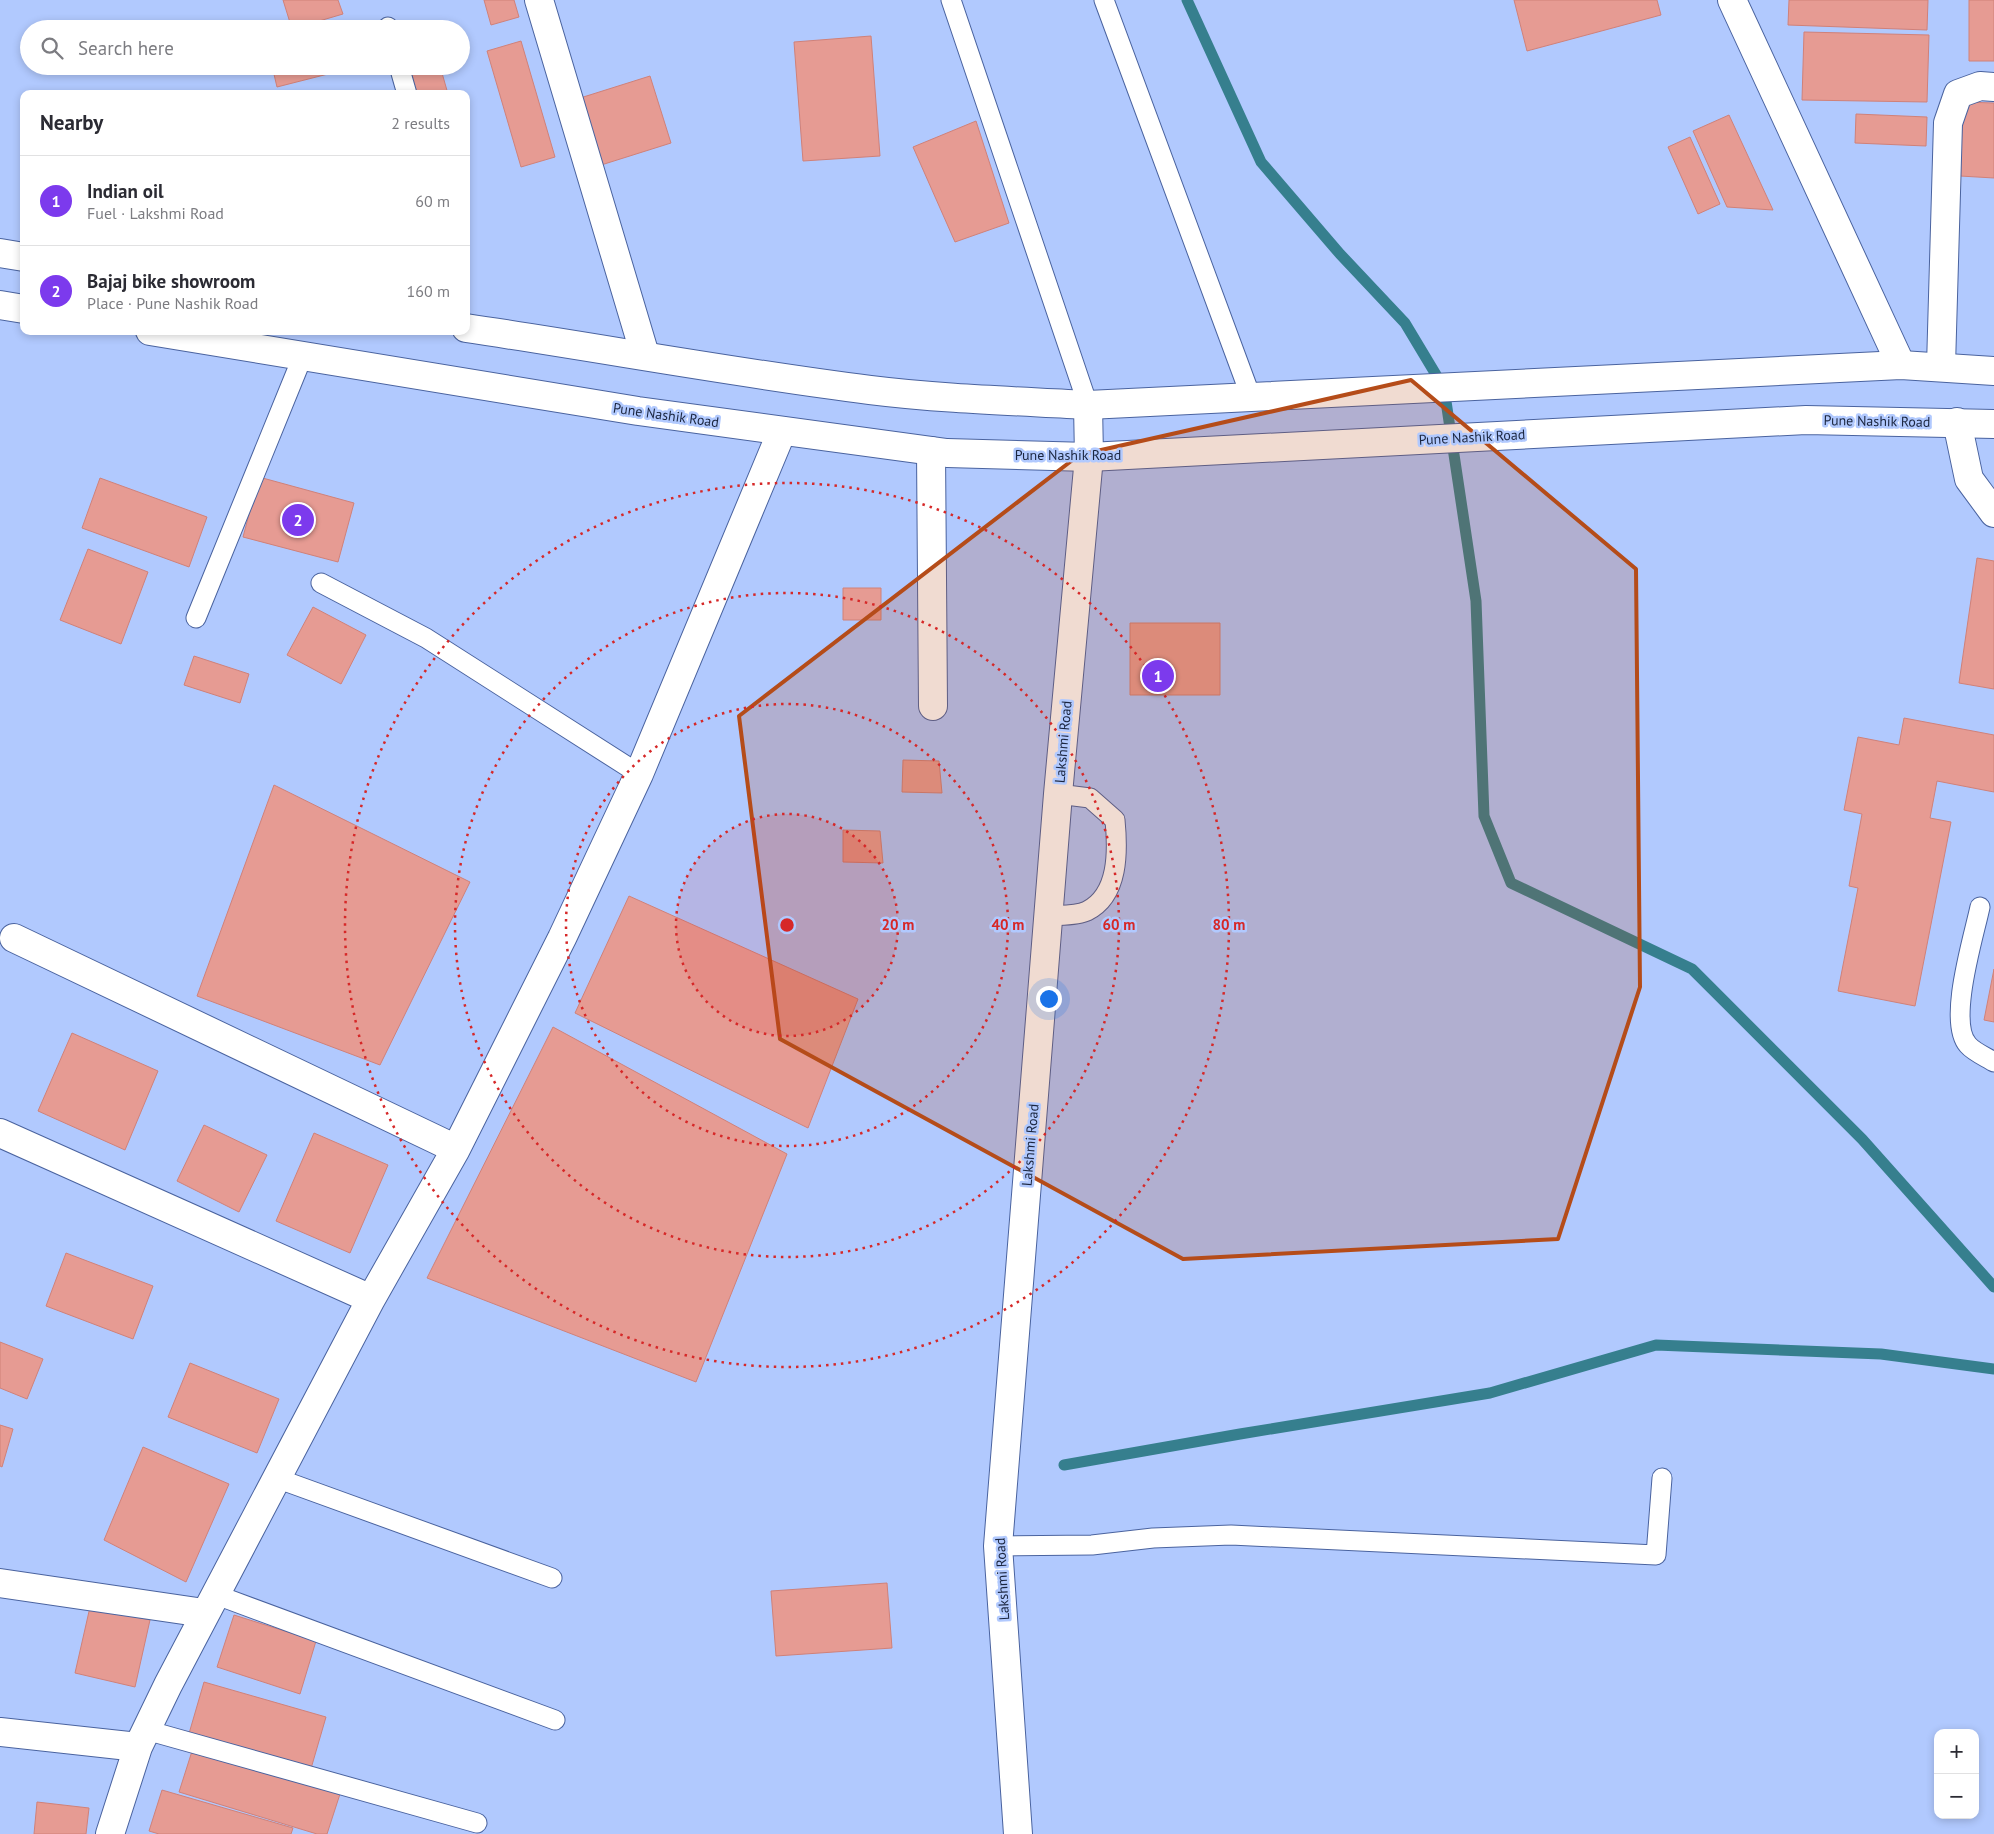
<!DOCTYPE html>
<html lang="en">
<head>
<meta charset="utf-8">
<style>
  body { margin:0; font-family:"PT Sans",sans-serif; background:#f2f2f3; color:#2b2b33 }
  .controls { position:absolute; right:15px; bottom:15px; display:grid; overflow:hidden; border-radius:10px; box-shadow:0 2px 8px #0003 }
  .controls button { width:45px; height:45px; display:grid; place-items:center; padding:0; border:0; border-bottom:1px solid #e1e1e2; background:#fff; color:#2b2b33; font:25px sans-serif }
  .you { position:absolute; left:1048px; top:998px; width:18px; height:18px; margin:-12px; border:4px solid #fff; border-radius:50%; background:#1a73e8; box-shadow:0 0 0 8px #1a73e833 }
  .badge { display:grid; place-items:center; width:32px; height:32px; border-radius:50%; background:#7c3aed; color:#fff; font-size:16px; font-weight:700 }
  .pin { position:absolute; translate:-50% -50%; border:2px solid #fff; box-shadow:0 1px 5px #0006 }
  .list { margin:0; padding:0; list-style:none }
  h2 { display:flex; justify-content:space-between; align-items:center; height:65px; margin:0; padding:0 20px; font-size:21px }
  h2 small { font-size:16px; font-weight:400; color:#7c7c81 }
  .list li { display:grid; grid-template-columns:32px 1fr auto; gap:15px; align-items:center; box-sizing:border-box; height:90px; padding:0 20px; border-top:1px solid #e1e1e2 }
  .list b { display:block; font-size:19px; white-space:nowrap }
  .list p { margin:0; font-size:16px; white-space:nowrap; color:#7c7c81 }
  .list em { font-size:16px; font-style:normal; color:#7c7c81 }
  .icon { flex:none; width:28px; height:28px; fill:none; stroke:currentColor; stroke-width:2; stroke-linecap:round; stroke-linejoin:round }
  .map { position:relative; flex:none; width:1994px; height:1834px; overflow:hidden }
  .search { position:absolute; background:#fff; box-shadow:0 2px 8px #0003; left:20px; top:20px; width:450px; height:55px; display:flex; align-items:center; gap:12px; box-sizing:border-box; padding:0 18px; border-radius:28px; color:#7c7c81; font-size:19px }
  .panel { position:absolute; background:#fff; box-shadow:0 2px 8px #0003; left:20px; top:90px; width:450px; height:245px; border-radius:10px }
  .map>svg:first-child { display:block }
</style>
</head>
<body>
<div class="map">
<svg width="1994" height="1834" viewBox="0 0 1994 1834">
  <rect width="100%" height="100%" fill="#b1c9fe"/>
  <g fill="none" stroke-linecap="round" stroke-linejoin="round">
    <path stroke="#367f8e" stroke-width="11" d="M1187 0 1261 162 1340 254 1405 323 1444 388 1476 601 1484 816 1511 883 1692 969 1862 1139 1994 1287
      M1064 1465 1240 1434 1490 1393 1656 1345 1881 1354 1994 1369"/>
  </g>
  <path fill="#e69b93" stroke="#d08179" d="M283 0H338L343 14 292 29Z
    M484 0H514L519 17 491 25Z
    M1514 0H1657L1661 15 1527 51Z
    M1789 0H1928L1927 30 1788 25Z
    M1969 0H1994V61H1969Z
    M1804 32 1929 35 1927 102 1802 100Z
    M871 36 880 156 803 161 794 42Z
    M521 41 555 157 521 167 487 51Z
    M272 66H326L328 74 277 87Z
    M423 66H440L448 94H414L408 70Z
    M650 76 671 143 598 166 577 99Z
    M1963 102 1994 103V178L1960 176Z
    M1856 114 1927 117 1926 146 1855 143Z
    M1729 115 1773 210 1727 207 1693 131Z
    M976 121 1009 223 955 242 913 147Z
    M1690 137 1720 204 1698 214 1668 147Z
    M259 477 354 503 338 562 243 537Z
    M100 478 207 517 189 567 82 528Z
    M88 549 148 572 121 644 60 620Z
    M1977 558 1994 561V689L1959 683Z
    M843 588H881V620H843Z
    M313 607 366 635 341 684 287 655Z
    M1130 623H1220V695H1130Z
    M194 656 249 674 240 703 184 685Z
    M1904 718 1994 735V792L1937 781 1930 818 1951 822 1915 1006 1838 991 1858 888 1849 886 1862 814 1844 810 1858 737 1899 745Z
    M903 760 939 761 942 793 902 792Z
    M274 785 470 882 380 1065 197 996Z
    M843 830 880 831 883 863 843 862Z
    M629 896 858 999 808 1128 575 1013Z
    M1994 969V1022L1984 1020Z
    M553 1027 787 1154 696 1382 427 1278Z
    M72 1033 158 1071 125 1150 38 1111Z
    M204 1125 267 1155 239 1212 177 1181Z
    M314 1133 388 1165 350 1253 276 1221Z
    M66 1253 153 1286 133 1339 46 1306Z
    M0 1342 43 1359 27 1399 0 1388Z
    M190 1363 279 1399 257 1453 168 1417Z
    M0 1425 13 1429 2 1467 0 1466Z
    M143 1447 229 1484 186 1582 104 1540Z
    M887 1583 892 1648 776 1656 771 1591Z
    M90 1607 150 1620 135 1687 75 1673Z
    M234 1615 316 1641 300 1694 217 1667Z
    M204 1682 326 1717 310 1772 188 1737Z
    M193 1748 340 1794 327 1834H317L179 1792Z
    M162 1790 293 1828 291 1834H159L149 1831Z
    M37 1802 89 1808 86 1834H34Z"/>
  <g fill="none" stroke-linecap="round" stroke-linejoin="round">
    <g stroke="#4a639f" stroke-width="21">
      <path id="lane" d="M951 0 1088 405
        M1104 0 1251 397
        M388 27 389 29
        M399 66 407 94
        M321 583 426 638 639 774
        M196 618 302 358
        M1980 907C1974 936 1947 1022 1968 1045 1974 1052 1986 1057 1994 1062
        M1048 916C1059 915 1077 916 1087 911 1119 895 1118 851 1115 820L1090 798 1058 794
        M276 1478 552 1578
        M998 1546 1092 1545 1153 1538 1231 1535 1656 1555 1662 1478
        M214 1594 555 1720
        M146 1730 477 1823"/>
    </g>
    <g stroke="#4a639f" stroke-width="30">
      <path id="street" d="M539 0 645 355
        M1732 0 1901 365
        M1941 366 1948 123 1958 94 1980 86 1994 87
        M1957 422 1969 479 1994 513
        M931 451 933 706
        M14 938 456 1149
        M0 1133 371 1299
        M0 1583 204 1613
        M0 1732 138 1747
        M110 1834 138 1747 168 1685 371 1299 456 1149 562 938 639 774 782 431"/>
    </g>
    <g stroke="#4a639f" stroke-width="30">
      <path id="secondary" d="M1018 1834 998 1546 1058 794 1089 457 1088 405"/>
    </g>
    <g stroke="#4a639f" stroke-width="30">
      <path id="highway" d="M0 253 24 257
        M0 305 24 309
        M466 328C601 348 735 373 870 390 942 399 1016 401 1088 405L1901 365 1994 371
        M150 331 638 411 947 453 1089 457 1806 420 1994 424"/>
    </g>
    <use href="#lane" stroke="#fff" stroke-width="19"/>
    <use href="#street" stroke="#fff" stroke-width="28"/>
    <use href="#secondary" stroke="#fff" stroke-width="28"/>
    <use href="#highway" stroke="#fff" stroke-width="28"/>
  </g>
  <path fill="#b54c19" fill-opacity="0.2" stroke="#b54c19" stroke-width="4" stroke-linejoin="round" d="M1411 380 1636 569 1640 987 1558 1239 1183 1259 780 1039 739 716 1079 455Z"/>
  <circle cx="787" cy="925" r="111" fill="#d62828" fill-opacity=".12"/>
  <g fill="none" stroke="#d62828" stroke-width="2.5" stroke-dasharray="2.5 5">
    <circle cx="787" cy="925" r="111"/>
    <circle cx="787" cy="925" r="221"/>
    <circle cx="787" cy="925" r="332"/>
    <circle cx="787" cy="925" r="442"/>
  </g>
  <g text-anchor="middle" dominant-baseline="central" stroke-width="5" stroke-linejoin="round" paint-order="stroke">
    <g font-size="14" fill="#1b2640" stroke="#b1c9fe">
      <text transform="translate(666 415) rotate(8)">Pune Nashik Road</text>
      <text transform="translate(1877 421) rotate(1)">Pune Nashik Road</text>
      <text transform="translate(1472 437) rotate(-3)">Pune Nashik Road</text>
      <text x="1068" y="455">Pune Nashik Road</text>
      <text transform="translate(1063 742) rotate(-85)">Lakshmi Road</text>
      <text transform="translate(1030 1145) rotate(-85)">Lakshmi Road</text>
      <text transform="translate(1002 1579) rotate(-93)">Lakshmi Road</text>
    </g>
  </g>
  <circle cx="787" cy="925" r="8" fill="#d62828" stroke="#b1c9fe" stroke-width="2.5"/>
  <g font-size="15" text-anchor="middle" font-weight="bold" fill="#d62828" stroke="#b1c9fe" stroke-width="5" stroke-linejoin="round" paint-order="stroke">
    <text x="898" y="930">20 m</text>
    <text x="1008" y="930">40 m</text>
    <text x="1119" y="930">60 m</text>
    <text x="1229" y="930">80 m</text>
  </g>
</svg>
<div class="controls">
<button>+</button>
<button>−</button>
</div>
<div class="you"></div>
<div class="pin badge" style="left:1158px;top:676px">1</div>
<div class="pin badge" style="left:298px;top:520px">2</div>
<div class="search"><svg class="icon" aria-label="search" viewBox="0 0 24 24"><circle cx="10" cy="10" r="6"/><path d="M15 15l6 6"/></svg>Search here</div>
<section class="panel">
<h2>Nearby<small>2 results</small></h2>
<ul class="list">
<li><span class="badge">1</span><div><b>Indian oil</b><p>Fuel · Lakshmi Road</p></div><em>60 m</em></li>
<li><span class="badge">2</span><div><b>Bajaj bike showroom</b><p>Place · Pune Nashik Road</p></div><em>160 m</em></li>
</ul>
</section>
</div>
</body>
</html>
